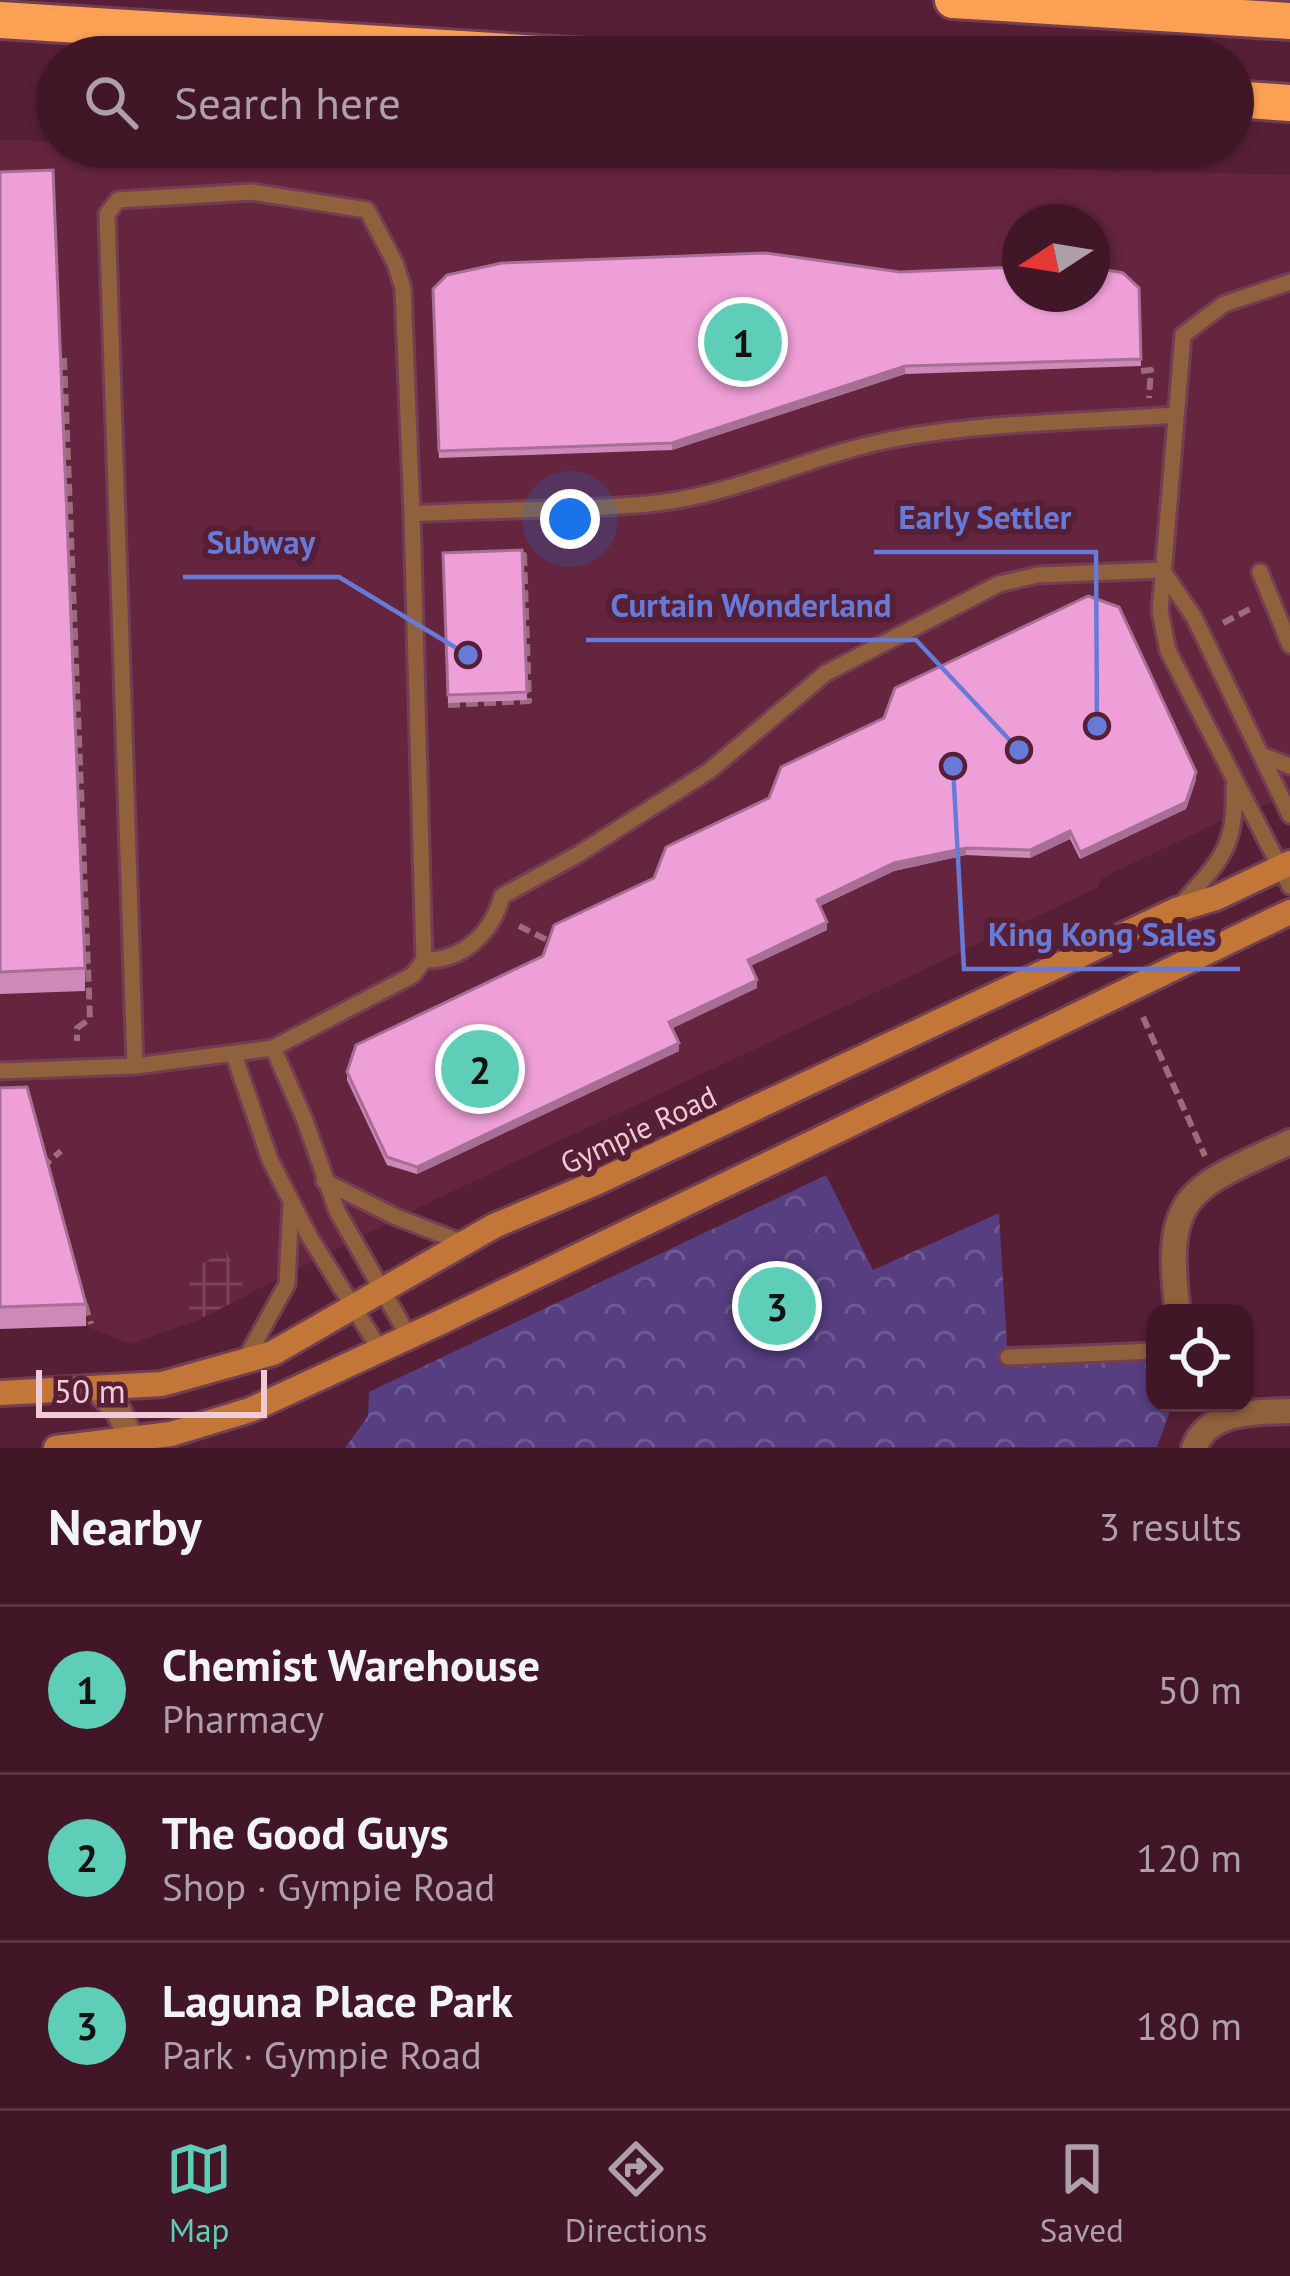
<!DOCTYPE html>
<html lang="en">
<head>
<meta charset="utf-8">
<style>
  body { margin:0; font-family:"PT Sans",sans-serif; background:#4c2434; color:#f1f3f6 }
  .controls { position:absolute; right:36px; bottom:36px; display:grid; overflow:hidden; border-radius:24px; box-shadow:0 3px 9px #0004 }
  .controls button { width:108px; height:108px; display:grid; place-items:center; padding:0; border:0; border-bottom:3px solid #5a3645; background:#411728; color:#f1f3f6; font:60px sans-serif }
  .compass { position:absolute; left:1002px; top:204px; width:108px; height:108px; border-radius:50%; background:#411728; box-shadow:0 3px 9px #0004; rotate:258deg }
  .scale { position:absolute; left:36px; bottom:30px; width:231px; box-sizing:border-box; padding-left:12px; border:6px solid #f0cbd6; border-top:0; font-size:33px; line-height:42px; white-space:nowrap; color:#f0cbd6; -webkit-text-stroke:9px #571f35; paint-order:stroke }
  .you { position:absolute; left:570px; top:519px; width:42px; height:42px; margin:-30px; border:9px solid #fff; border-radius:50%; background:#1a73e8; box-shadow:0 0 0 18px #1a73e833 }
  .badge { display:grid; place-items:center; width:78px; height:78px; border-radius:50%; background:#5eceb8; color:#111; font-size:39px; font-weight:700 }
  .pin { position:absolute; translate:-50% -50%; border:6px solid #fff; box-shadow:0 3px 12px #0006 }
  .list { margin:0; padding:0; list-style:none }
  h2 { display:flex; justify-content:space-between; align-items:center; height:156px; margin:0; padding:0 48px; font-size:51px }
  h2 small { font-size:39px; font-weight:400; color:#ae9fa8 }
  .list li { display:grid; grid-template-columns:78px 1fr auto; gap:36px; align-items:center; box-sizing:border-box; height:168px; padding:0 48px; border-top:3px solid #5a3645 }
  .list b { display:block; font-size:45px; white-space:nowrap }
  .list p { margin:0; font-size:39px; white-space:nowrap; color:#ae9fa8 }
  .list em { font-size:39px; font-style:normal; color:#ae9fa8 }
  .icon { flex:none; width:66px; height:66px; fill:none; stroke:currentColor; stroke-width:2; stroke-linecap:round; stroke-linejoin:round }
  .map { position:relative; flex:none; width:1290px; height:1448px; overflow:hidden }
  .search { position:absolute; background:#411728; box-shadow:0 3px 9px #0004; left:36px; right:36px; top:36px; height:132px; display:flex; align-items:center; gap:30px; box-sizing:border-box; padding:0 42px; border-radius:66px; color:#ae9fa8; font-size:45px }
  .sheet { height:660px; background:#411728 }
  nav { display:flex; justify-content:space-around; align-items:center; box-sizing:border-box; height:168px; border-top:3px solid #5a3645; background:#411728; font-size:33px; color:#ae9fa8 }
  nav a { display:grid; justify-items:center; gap:6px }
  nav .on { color:#5eceb8 }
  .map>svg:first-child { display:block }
</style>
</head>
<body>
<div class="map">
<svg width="1290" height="1448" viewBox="0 0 1290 1448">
  <defs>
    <pattern id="industrial-grid" width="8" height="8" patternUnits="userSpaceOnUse" patternTransform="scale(3)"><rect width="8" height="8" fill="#65253e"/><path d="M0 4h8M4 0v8" fill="none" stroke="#7b4359"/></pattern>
    <pattern id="park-crowns" width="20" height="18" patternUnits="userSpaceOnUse" patternTransform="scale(3)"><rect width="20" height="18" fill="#563e81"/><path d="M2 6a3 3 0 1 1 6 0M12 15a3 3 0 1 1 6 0" fill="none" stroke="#6f5992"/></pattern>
  </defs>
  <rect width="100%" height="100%" fill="#571f35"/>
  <path fill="#65253e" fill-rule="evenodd" d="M0 140 57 141V147H258L1290 175V796L1229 817 1102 878 1097 888 436 1199 193 1322 130 1344 86 1326 0 1329ZM1020 222H1092V294H1020Z"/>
  <path fill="url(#industrial-grid)" d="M226 1251 248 1295 193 1322 186 1298 194 1268Z"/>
  <path fill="url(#park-crowns)" d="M826 1175 873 1270 999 1213 1007 1346 1145 1342 1155 1362V1403L1172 1406 1157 1447 345 1448 368 1416 369 1392Z"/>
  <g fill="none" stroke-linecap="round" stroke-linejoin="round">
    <g stroke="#733e52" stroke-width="21">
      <path id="lane" d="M1290 282 1224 304 1183 335 1160 611 1168 651 1290 886
        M412 514 424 960
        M1162 570 1194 617 1290 815
        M1260 572 1290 645
        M1261 755 1290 766
        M1180 906C1219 861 1237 849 1234 787
        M273 1048 304 1118 337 1211 409 1337
        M234 1055 270 1160 309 1236 380 1350
        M135 1066 107 214 118 200 252 192 367 210 395 263 403 288 412 514C490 509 570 511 648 504 734 496 810 455 894 439 986 422 1082 422 1175 415
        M0 1071 135 1066 273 1048 413 975 424 960C463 961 492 933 502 896L577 855 709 771 826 673 999 584 1038 575 1162 570
        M324 1181 396 1217 461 1242
        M1008 1357 1155 1351
        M245 1360 287 1284 291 1204"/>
    </g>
    <g stroke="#733e52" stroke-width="30">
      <path id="street" d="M1178 1313C1162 1191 1190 1189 1290 1142
        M97 1389 119 1412 135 1448
        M1194 1448C1208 1410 1257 1412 1290 1411"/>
    </g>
    <g stroke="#733e52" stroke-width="30">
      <path id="secondary" d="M0 1393 162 1384 273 1353 494 1226 598 1182 1176 910 1216 898 1290 863
        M56 1448 171 1434 250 1410 441 1322 1290 912"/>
    </g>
    <g stroke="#733e52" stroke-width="42">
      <path id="highway" d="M953 0 1290 21
        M0 20 588 57
        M1233 99 1290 103"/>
    </g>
    <path stroke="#9c6c7d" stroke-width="6" stroke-dasharray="12 6" stroke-linecap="butt" d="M64 358 90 1019 77 1028V1041
      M1141 371 1151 370 1149 398
      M1223 623 1250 609
      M448 705 529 701 524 555H515
      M519 926 547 940
      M1143 1017 1205 1156
      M48 1170 46 1164 61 1151
      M85 1304 91 1324"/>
    <use href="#lane" stroke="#90613c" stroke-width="15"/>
    <use href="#street" stroke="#90613c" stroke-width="24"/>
    <use href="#secondary" stroke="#c27738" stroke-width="24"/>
    <use href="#highway" stroke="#fca053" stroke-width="36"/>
  </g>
  <path fill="#ce89b9" d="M0 172 85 968V991L0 994Z
    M900 272 1139 288 1141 366 905 374 672 450 439 458 433 289Z
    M522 550 527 700 448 703 443 553Z
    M1196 780 1186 809 1080 859 1070 839 1030 858 966 855 894 871 820 906 827 930 750 966 757 988 672 1028 679 1051 417 1174 387 1165 347 1080V1072L543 956Z
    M0 1088 86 1304V1326L0 1329Z"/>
  <path fill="#a76f96" d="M905 366V374L672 450V443Z
    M1196 772V780L1186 809 1080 859V852Z
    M1070 831V839L1030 858V850Z
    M966 848V855L894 871 817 907V900L894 863Z
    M827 922V930L748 967V960Z
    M757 980V988L669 1030V1022Z
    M679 1043V1051L417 1174V1167Z"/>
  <path fill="#ef9fd7" stroke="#a76f96" stroke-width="3" d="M53 170 85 968 0 972V172Z
    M766 253 900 272 1020 267V294H1092V267L1123 273 1139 288 1141 359 905 366 672 443 439 451 433 289 447 275 502 263Z
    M522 550 527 692 448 695 443 553Z
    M1088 596 1119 607 1196 772 1186 802 1080 852 1070 831 1030 850 966 848 894 863 817 900 827 922 748 960 757 980 669 1022 679 1043 417 1167 387 1157 347 1072 356 1045 543 956 554 925 654 878 666 847 769 798 781 767 884 718 895 688Z
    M27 1087 86 1304 0 1307V1088Z"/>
  <g text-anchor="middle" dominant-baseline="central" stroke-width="12" stroke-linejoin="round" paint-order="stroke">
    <g font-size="30" fill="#f0cbd6" stroke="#571f35">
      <text transform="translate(638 1129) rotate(-25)">Gympie Road</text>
    </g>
  </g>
  <path fill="none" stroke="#677ad7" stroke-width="4.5" d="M1097 726L1096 552H874M468 655L339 577H183M1019 750L916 640H586M953 766L964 969H1240"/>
  <g fill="#677ad7" stroke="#571f35" stroke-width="4.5">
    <circle cx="1097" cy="726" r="12"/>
    <circle cx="468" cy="655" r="12"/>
    <circle cx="1019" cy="750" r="12"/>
    <circle cx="953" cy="766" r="12"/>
  </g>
  <g font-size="33" text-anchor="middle" font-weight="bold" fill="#677ad7" stroke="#571f35" stroke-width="12" stroke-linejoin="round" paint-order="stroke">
    <text x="985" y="529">Early Settler</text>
    <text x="261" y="554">Subway</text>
    <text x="751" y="617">Curtain Wonderland</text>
    <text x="1102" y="946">King Kong Sales</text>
  </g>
</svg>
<div class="controls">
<button><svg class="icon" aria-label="locate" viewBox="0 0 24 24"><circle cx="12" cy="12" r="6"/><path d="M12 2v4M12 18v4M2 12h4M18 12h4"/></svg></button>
</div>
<svg class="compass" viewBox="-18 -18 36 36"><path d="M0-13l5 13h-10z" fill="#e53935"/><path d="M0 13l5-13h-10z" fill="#ae9fa8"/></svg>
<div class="scale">50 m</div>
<div class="you"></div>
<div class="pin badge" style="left:743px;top:342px">1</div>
<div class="pin badge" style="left:480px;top:1069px">2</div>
<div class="pin badge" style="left:777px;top:1306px">3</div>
<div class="search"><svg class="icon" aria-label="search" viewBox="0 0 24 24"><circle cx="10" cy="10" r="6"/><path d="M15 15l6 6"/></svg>Search here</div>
</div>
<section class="sheet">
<h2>Nearby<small>3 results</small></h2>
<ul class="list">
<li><span class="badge">1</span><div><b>Chemist Warehouse</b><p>Pharmacy</p></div><em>50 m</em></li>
<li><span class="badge">2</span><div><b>The Good Guys</b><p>Shop · Gympie Road</p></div><em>120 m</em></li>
<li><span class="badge">3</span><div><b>Laguna Place Park</b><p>Park · Gympie Road</p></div><em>180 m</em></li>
</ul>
</section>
<nav>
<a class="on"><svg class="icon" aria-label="map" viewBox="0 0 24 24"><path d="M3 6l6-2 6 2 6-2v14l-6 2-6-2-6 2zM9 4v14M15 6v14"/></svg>Map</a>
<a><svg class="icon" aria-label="directions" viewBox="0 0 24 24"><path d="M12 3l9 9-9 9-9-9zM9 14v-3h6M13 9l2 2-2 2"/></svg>Directions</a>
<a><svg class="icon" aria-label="saved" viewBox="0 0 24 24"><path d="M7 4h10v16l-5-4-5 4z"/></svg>Saved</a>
</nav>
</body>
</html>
